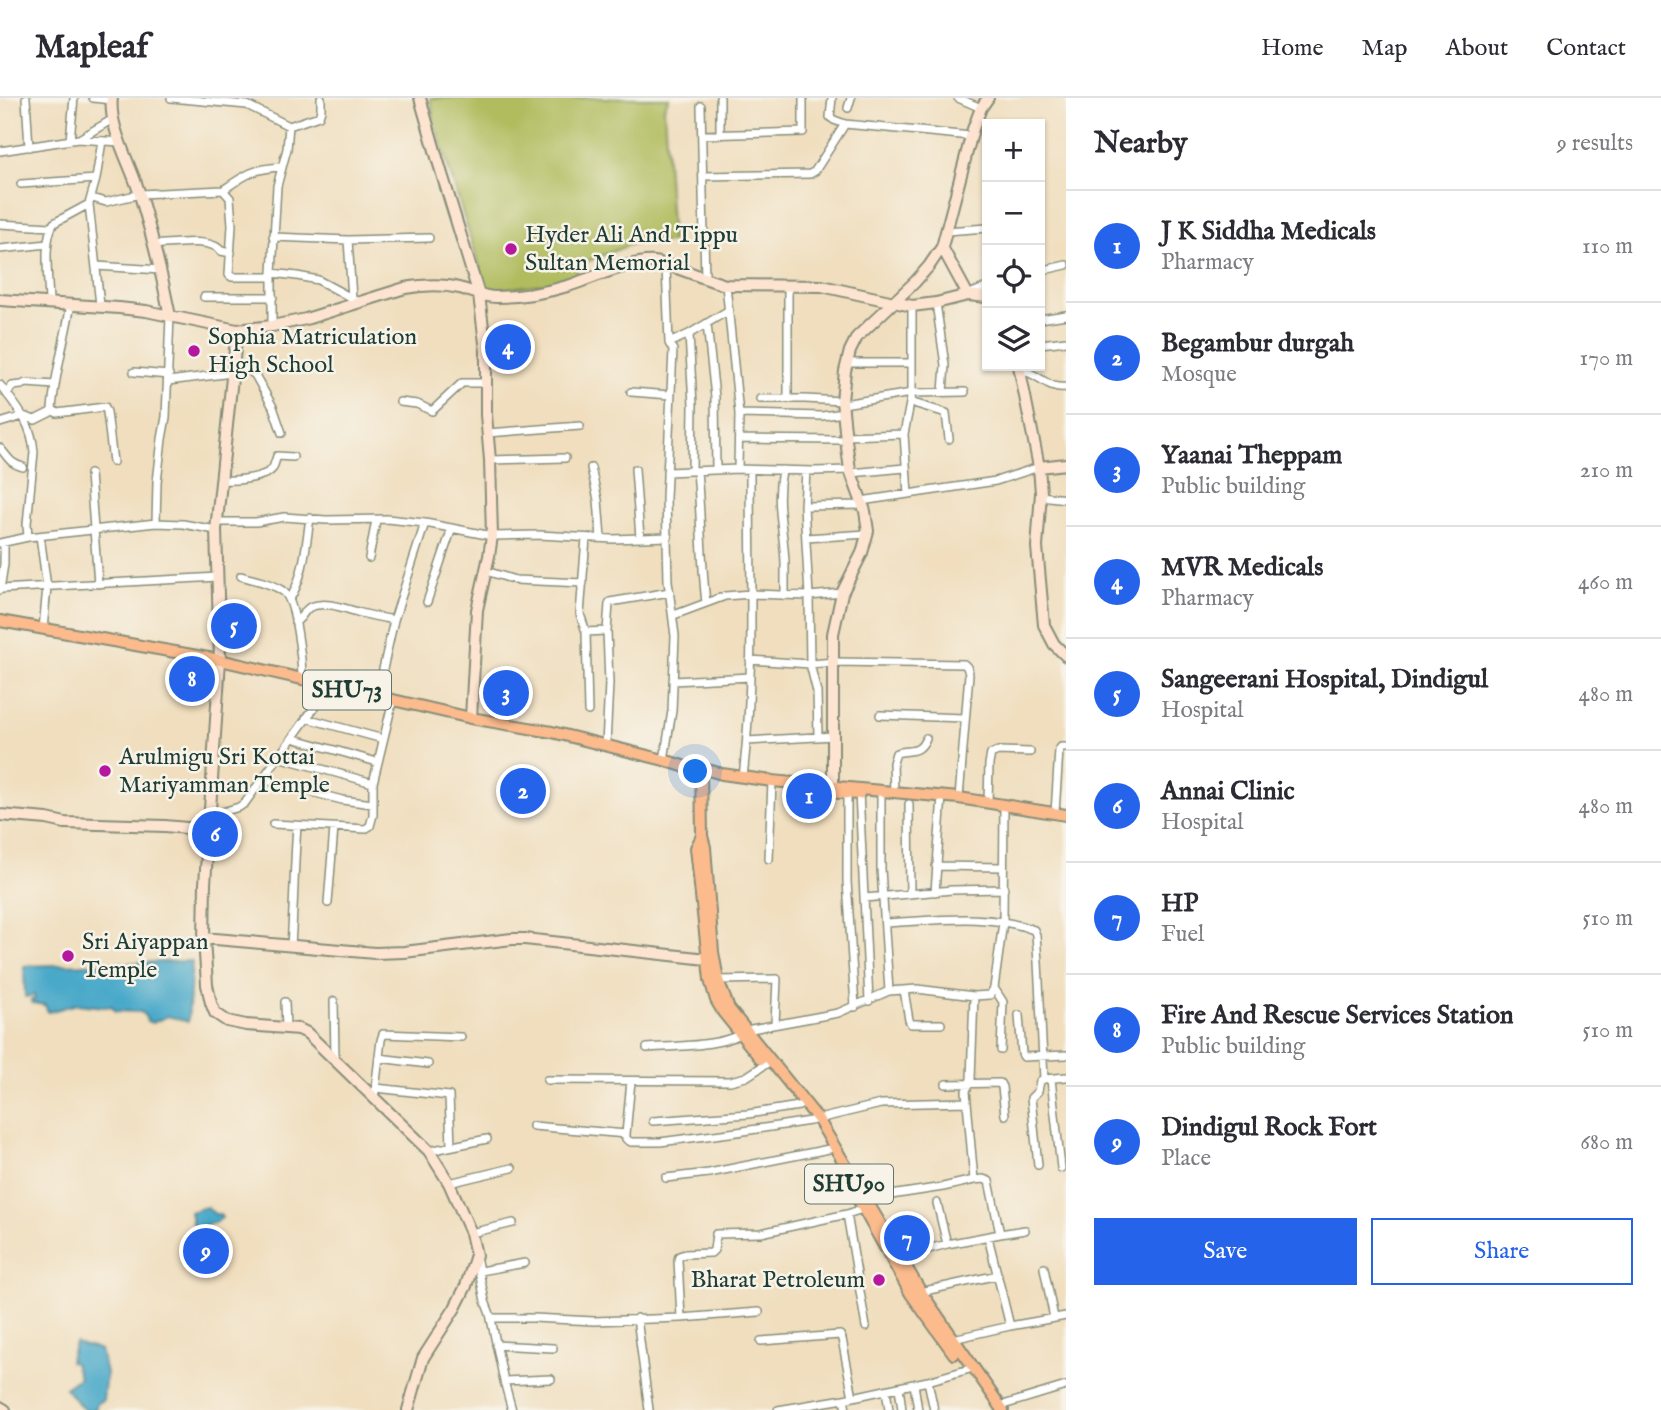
<!DOCTYPE html>
<html lang="en">
<head>
<meta charset="utf-8">
<style>
  body { margin:0; font-family:"IM FELL English",serif; background:#f7f7f7; color:#2b2b33 }
  .controls { position:absolute; right:21px; top:21px; display:grid; overflow:hidden; border-radius:0px; box-shadow:0 2px 5px #0004 }
  .controls button { width:63px; height:63px; display:grid; place-items:center; padding:0; border:0; border-bottom:2px solid #e1e1e2; background:#fff; color:#2b2b33; font:35px sans-serif }
  .you { position:absolute; left:696px; top:674px; width:24px; height:24px; margin:-18px; border:5px solid #fff; border-radius:50%; background:#1a73e8; box-shadow:0 0 0 10px #1a73e833 }
  .badge { display:grid; place-items:center; width:46px; height:46px; border-radius:50%; background:#2563eb; color:#fff; font-size:23px; font-weight:700 }
  .pin { position:absolute; translate:-50% -50%; border:4px solid #fff; box-shadow:0 2px 7px #0006 }
  .list { margin:0; padding:0; list-style:none }
  h2 { display:flex; justify-content:space-between; align-items:center; height:91px; margin:0; padding:0 28px; font-size:30px }
  h2 small { font-size:23px; font-weight:400; color:#7c7c81 }
  .list li { display:grid; grid-template-columns:46px 1fr auto; gap:21px; align-items:center; box-sizing:border-box; height:112px; padding:0 28px; border-top:2px solid #e1e1e2 }
  .list b { display:block; font-size:26px; white-space:nowrap }
  .list p { margin:0; font-size:23px; white-space:nowrap; color:#7c7c81 }
  .list em { font-size:23px; font-style:normal; color:#7c7c81 }
  .actions { display:flex; gap:14px; padding:21px 28px }
  .actions a { flex:1; padding:16px 0; border:2px solid #2563eb; border-radius:0px; text-align:center; font-size:24px; color:#2563eb }
  .actions .main { background:#2563eb; color:#fff }
  .icon { flex:none; width:38px; height:38px; fill:none; stroke:currentColor; stroke-width:2; stroke-linecap:round; stroke-linejoin:round }
  .map { position:relative; flex:none; width:1066px; height:1312px; overflow:hidden }
  header { display:flex; align-items:center; gap:42px; box-sizing:border-box; height:98px; padding:0 35px; background:#fff; border-bottom:2px solid #e1e1e2 }
  header strong { font-size:33px }
  nav { display:flex; gap:38px; margin-inline-start:auto; font-size:24px }
  main { display:flex }
  aside { flex:1; background:#fff }
  .map>svg:first-child { display:block }
</style>
</head>
<body>
<header>
<strong>Mapleaf</strong>
<nav><a>Home</a><a>Map</a><a>About</a><a>Contact</a></nav>
</header>
<main>
<div class="map">
<svg width="1066" height="1312" viewBox="0 0 1066 1312">
  <rect width="100%" height="100%" fill="#f7f3e8"/>
  <filter id="ink" filterUnits="userSpaceOnUse"><feTurbulence type="fractalNoise" baseFrequency=".0143" numOctaves="2"/><feDisplacementMap in="SourceGraphic" scale="14" xChannelSelector="R" yChannelSelector="G"/><feConvolveMatrix kernelMatrix="1 2 1 2 8 2 1 2 1" color-interpolation-filters="sRGB"/></filter>
  <filter id="wash" filterUnits="userSpaceOnUse"><feTurbulence type="fractalNoise" baseFrequency=".00686" numOctaves="4" result="noise"/><feDisplacementMap in="SourceGraphic" scale="28" xChannelSelector="R" yChannelSelector="G"/><feGaussianBlur stdDeviation="1.57" result="paint"/><feColorMatrix in="noise" values="0 0 0 0 0 0 0 0 0 0 0 0 0 0 0 0 0 1.4 0 .05"/><feComposite in="paint" operator="in"/></filter>
  <g filter="url(#wash)">
    <rect width="100%" height="100%" fill="#f0debe"/>
    <path fill="#b1bc5e" stroke="#687c49" stroke-width="2" d="M430 0H669L664 10 672 144 634 145 578 167 576 182 487 193 434 23Z"/>
    <path fill="#4aa9c9" stroke="#34737e" stroke-width="2" d="M192 863 188 924 168 918 152 925 147 923 145 918 141 914 115 913 112 908 105 909 77 906 48 914 45 907 32 905 31 902 35 901 34 897 25 899 24 868Z
      M206 1109 215 1116H220L222 1120 214 1125 207 1126V1129L204 1128 199 1132 196 1129 193 1130 190 1114Z
      M75 1245 100 1252 106 1275 103 1302 97 1305 95 1312H86L82 1310 65 1290 79 1280 74 1265 69 1263Z"/>
  </g>
  <g filter="url(#ink)">
    <g fill="none" stroke-linecap="round" stroke-linejoin="round">
      <g stroke="#888e79" stroke-width="10">
        <path id="street" d="M26 0 29 49
          M93 0 111 2
          M171 0 247 7 289 28
          M832 0 830 19 834 22 845 26
          M958 0 981 10
          M701 8 705 181
          M848 10 851 0
          M720 36V0
          M702 37 803 34V0
          M79 41 113 21
          M70 42 74 0
          M0 53 78 41 120 44
          M703 78 810 76 815 73 845 26 971 38
          M21 86 96 81
          M223 92C245 77 254 70 282 69
          M92 100 106 104 140 96 223 92 230 100 232 127 229 177 232 179H272
          M89 106 100 207
          M0 126 51 129
          M946 133 987 130
          M273 139 348 142 429 140
          M348 142 352 200
          M154 147C171 146 211 139 221 153L231 155
          M0 151 48 146
          M96 168 161 172
          M1040 173 1066 167
          M272 175 297 178 318 182 359 204
          M726 187 739 316 738 371
          M972 195 987 189
          M204 199H273
          M936 205 945 267 943 294
          M49 206C49 185 42 142 54 125L89 106 96 81 102 43
          M71 206C65 241 55 275 52 311L57 315 105 309 107 314 113 364
          M1040 221 1066 217
          M707 226 715 299 716 372
          M272 228V175L277 88 287 51 289 28 319 18 321 12V0
          M689 236 693 307 692 373
          M669 245 689 236 729 212
          M1040 246 1066 243
          M846 265H912
          M233 271 250 273 255 277 273 309 282 335
          M1020 272C1039 275 1048 292 1066 289
          M134 274 169 277
          M168 283 232 275
          M0 287C17 309 32 325 34 354L27 426 28 439
          M631 294 670 297
          M7 296 12 288 22 287 26 285 55 287
          M788 300V187
          M760 301H805L842 303
          M400 304 417 306 432 313 462 285H487
          M910 304 946 315 949 341
          M843 306 912 295 965 294
          M739 316 822 318 844 315
          M0 325 23 318 35 322 53 313
          M487 335 580 328
          M845 338 904 336
          M739 341 846 342
          M0 350C8 359 10 366 23 369
          M490 362 565 360
          M591 370 598 402 601 440
          M635 371 640 440
          M782 372C775 407 784 432 785 465 785 476 785 487 785 498
          M697 373C701 417 701 461 706 505
          M806 373 804 408 809 498 810 566 817 594 818 638
          M667 374 738 371 814 373 850 372
          M851 375 905 370
          M90 376 98 486
          M221 382C233 383 265 381 273 370 274 367 276 361 277 358L293 359
          M908 396 904 336 912 295V208
          M1041 398 1066 401
          M861 403 996 383 1039 369
          M804 408 863 407
          M216 424H256L284 419 326 422 387 421 425 425 492 438 539 437 613 441 668 439
          M156 425 157 384 162 341 166 319 170 218
          M40 438 47 489 43 531
          M586 440 580 516 586 534 588 613
          M806 440 867 436
          M0 445 28 439 156 425 183 426 216 432
          M369 460 376 422
          M486 473 515 482 583 485
          M241 478C254 482 273 485 284 494 296 504 302 564 302 581
          M0 491 218 479
          M0 492 4 466V444
          M290 501C304 478 306 447 310 420
          M427 504 452 430
          M674 517 725 498 751 496 809 498 842 495
          M295 524C302 521 303 513 310 509 327 502 345 511 361 515 372 518 383 520 394 522
          M586 534 607 533
          M750 562 810 566 835 564 964 566 967 569 969 576 959 700
          M673 583 750 579
          M377 598 394 522 425 425
          M880 617 964 620
          M306 620 383 641
          M292 640 377 664
          M747 643 834 638
          M606 647 609 585 607 533 609 506 610 504 670 494
          M278 659 373 685
          M664 662 672 613 675 538 668 483 666 400 673 252 669 245 666 168
          M743 679C755 577 750 474 750 372
          M262 681 342 702 373 706
          M847 693V783L855 909
          M881 693V771L889 893
          M859 694 869 903
          M894 694 893 665 896 655C910 651 919 657 926 640
          M988 704 989 666 991 656 998 653 1030 654
          M909 706 910 796
          M1055 715 1059 652 1061 649H1066
          M209 718 239 709 245 705 330 588
          M273 726 349 730 365 731 370 728 373 717V685L393 602
          M769 761 772 683
          M936 768 1003 769
          M935 794 942 698
          M865 800 952 792 1004 791
          M328 805 334 730
          M885 825C933 823 987 814 1034 832L1036 837 1038 864 1044 981 1066 979
          M291 847C294 807 294 768 297 728
          M718 882 777 881 775 926
          M994 890 1003 904 1001 952
          M904 892 909 922 911 926H941
          M334 903 335 960
          M285 904 286 930
          M1019 917 1022 956 1024 959 1066 957
          M647 950C673 948 727 949 746 932L838 915 889 893 917 891 974 898 990 897 994 890 1003 824 1004 707
          M379 960 428 966
          M1051 981 1061 1070
          M547 982 730 983 746 979 766 966
          M631 983 626 1036V1041L631 1044H660L737 1034 810 1023 881 1006 967 1004
          M946 986 1000 985 1002 989 1005 1017
          M376 990 449 998 451 1047
          M374 1001 381 942 383 936 461 939
          M653 1023 748 1016 799 1008
          M533 1028 626 1036
          M429 1053 487 1041
          M1038 1067 1031 1000 1038 993 1040 983 1044 981
          M666 1080 709 1075 829 1051
          M449 1085 512 1070
          M878 1099 943 1089 974 1082
          M937 1105 947 1146
          M847 1116 866 1229
          M471 1135 513 1125
          M1000 1136 1025 1132
          M988 1139 1010 1228 1066 1218
          M476 1158 485 1203 490 1216 504 1283 512 1312
          M899 1159 947 1146 1000 1136 989 1083 983 1081 974 1082 966 993 971 981 974 898
          M1044 1170 1054 1220
          M480 1173 525 1165
          M920 1194 998 1177
          M491 1220H533L594 1223 681 1220 759 1214
          M637 1220 649 1312
          M681 1220 678 1162 679 1158 685 1156 711 1155 714 1152 716 1136 761 1135 847 1116 866 1110
          M953 1241 1010 1228
          M761 1243 840 1237 842 1241 853 1299
          M496 1247 553 1250
          M504 1283 551 1281
          M928 1283 973 1270
          M914 1286 918 1312
          M899 1289 928 1283 934 1312
          M886 1292 889 1312
          M1000 1308 1066 1288
          M778 1312 844 1301
          M846 1312 844 1301 899 1289 902 1312"/>
      </g>
      <g stroke="#888e79" stroke-width="14">
        <path id="secondary" d="M112 0C108 29 132 69 140 97 152 137 162 177 170 218
          M420 0 438 63 479 197 486 253V317L490 362 492 438 489 458 477 512 471 620
          M942 149 968 197
          M0 202 119 210 146 213 237 232 272 228 306 221 405 190C423 187 442 186 459 190 472 193 483 199 496 199 520 199 548 194 571 187 591 180 633 162 654 164 679 168 702 181 726 187L822 188 912 208 936 205 968 197 987 199
          M237 232 216 432 220 562 205 786 204 840 207 887 211 905 215 915 227 923 246 927 299 931 307 935 429 1053 449 1085 471 1135 476 1157 466 1188 455 1210 423 1260 408 1312
          M1019 268 1039 369 1041 395 1037 449 1044 527 1054 546 1066 558
          M1039 369 1066 366
          M833 688V536L842 495 862 455 868 433 865 413 850 372 846 342 842 303 845 273 850 253 857 239 915 184 929 168 942 149 973 31 981 10 988 0
          M0 717 47 721 65 725 165 728 208 732
          M204 840 375 855 404 854 512 841H525L707 861
          M0 1309 5 1312"/>
      </g>
      <g stroke="#888e79" stroke-width="14">
        <path id="primary" d="M0 523 220 562 471 620 552 634 664 662 692 671 701 670 722 676 772 683 959 700 1066 717
          M701 670 702 738 705 749 713 854 718 882 729 911 818 1021 921 1194 1003 1312
          M823 694 859 696
          M702 738 696 750 710 882 716 902 723 914 761 961
          M859 1103 911 1196 954 1256"/>
      </g>
      <use href="#street" stroke="#fff" stroke-width="7"/>
      <use href="#secondary" stroke="#fde4d1" stroke-width="10"/>
      <use href="#primary" stroke="#fbbb8d" stroke-width="10"/>
    </g>
  </g>
  <g fill="#b5179e" stroke="#f7f3e8" stroke-width="2.5">
    <circle cx="511" cy="151" r="7"/>
    <circle cx="194" cy="253" r="7"/>
    <circle cx="105" cy="673" r="7"/>
    <circle cx="68" cy="858" r="7"/>
    <circle cx="879" cy="1182" r="7"/>
  </g>
  <g text-anchor="middle" dominant-baseline="central" stroke-width="5" stroke-linejoin="round" paint-order="stroke">
    <g fill="#f7f3e8" stroke="#60746a" stroke-width="2">
      <rect x="303" y="572.5" width="88" height="39" rx="5"/>
      <rect x="805" y="1066.5" width="88" height="39" rx="5"/>
    </g>
    <g font-size="23" font-weight="bold" fill="#1f3d34">
      <text x="347" y="592">SHU73</text>
      <text x="849" y="1086">SHU90</text>
    </g>
    <g font-size="24" fill="#1f3d34" stroke="#f7f3e8" text-anchor="start">
      <text x="525" y="137">Hyder Ali And Tippu<tspan x="525" dy="28">Sultan Memorial</tspan></text>
      <text x="208" y="239">Sophia Matriculation<tspan x="208" dy="28">High School</tspan></text>
      <text x="119" y="659">Arulmigu Sri Kottai<tspan x="119" dy="28">Mariyamman Temple</tspan></text>
      <text x="82" y="844">Sri Aiyappan<tspan x="82" dy="28">Temple</tspan></text>
      <text x="865" y="1182" text-anchor="end">Bharat Petroleum</text>
    </g>
  </g>
</svg>
<div class="controls">
<button>+</button>
<button>−</button>
<button><svg class="icon" aria-label="locate" viewBox="0 0 24 24"><circle cx="12" cy="12" r="6"/><path d="M12 2v4M12 18v4M2 12h4M18 12h4"/></svg></button>
<button><svg class="icon" aria-label="layers" viewBox="0 0 24 24"><path d="M12 4l9 5-9 5-9-5zM3 14l9 5 9-5"/></svg></button>
</div>
<div class="you"></div>
<div class="pin badge" style="left:809px;top:698px">1</div>
<div class="pin badge" style="left:523px;top:693px">2</div>
<div class="pin badge" style="left:506px;top:595px">3</div>
<div class="pin badge" style="left:508px;top:249px">4</div>
<div class="pin badge" style="left:234px;top:528px">5</div>
<div class="pin badge" style="left:215px;top:736px">6</div>
<div class="pin badge" style="left:907px;top:1140px">7</div>
<div class="pin badge" style="left:192px;top:581px">8</div>
<div class="pin badge" style="left:206px;top:1153px">9</div>
</div>
<aside>
<h2>Nearby<small>9 results</small></h2>
<ul class="list">
<li><span class="badge">1</span><div><b>J K Siddha Medicals</b><p>Pharmacy</p></div><em>110 m</em></li>
<li><span class="badge">2</span><div><b>Begambur durgah</b><p>Mosque</p></div><em>170 m</em></li>
<li><span class="badge">3</span><div><b>Yaanai Theppam</b><p>Public building</p></div><em>210 m</em></li>
<li><span class="badge">4</span><div><b>MVR Medicals</b><p>Pharmacy</p></div><em>460 m</em></li>
<li><span class="badge">5</span><div><b>Sangeerani Hospital, Dindigul</b><p>Hospital</p></div><em>480 m</em></li>
<li><span class="badge">6</span><div><b>Annai Clinic</b><p>Hospital</p></div><em>480 m</em></li>
<li><span class="badge">7</span><div><b>HP</b><p>Fuel</p></div><em>510 m</em></li>
<li><span class="badge">8</span><div><b>Fire And Rescue Services Station</b><p>Public building</p></div><em>510 m</em></li>
<li><span class="badge">9</span><div><b>Dindigul Rock Fort</b><p>Place</p></div><em>680 m</em></li>
</ul>
<div class="actions"><a class="main">Save</a><a>Share</a></div>
</aside>
</main>
</body>
</html>
